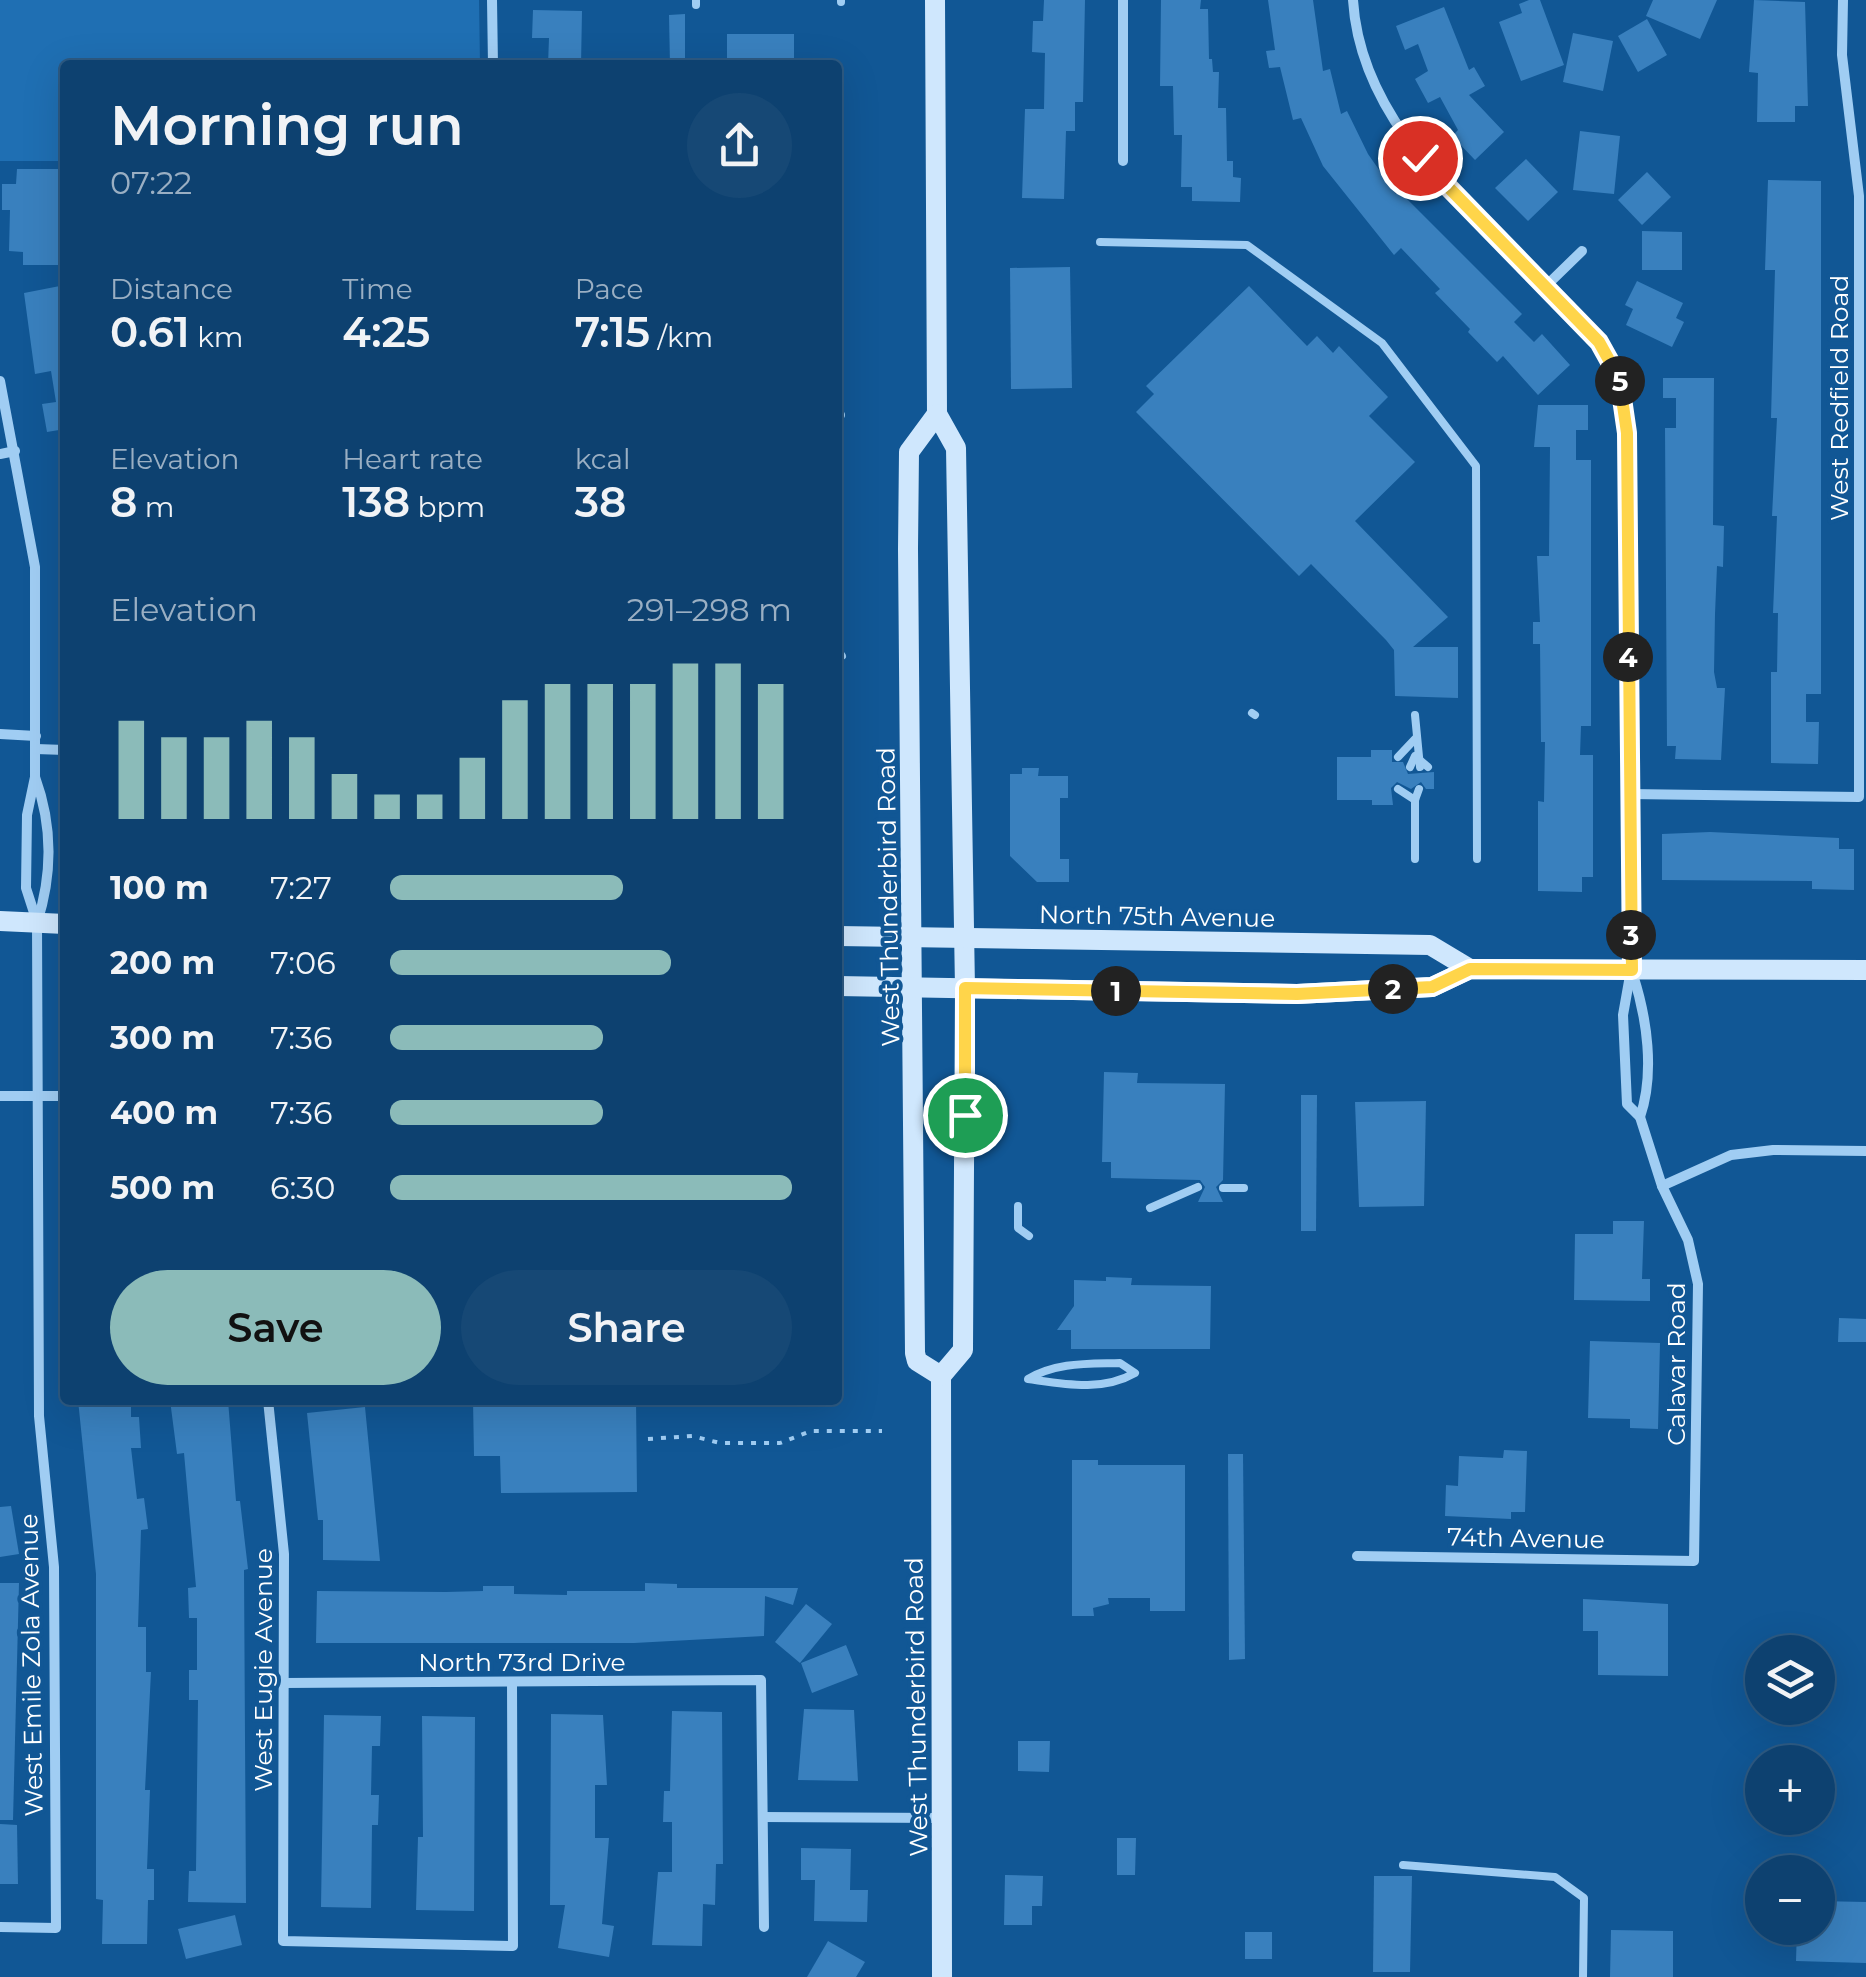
<!DOCTYPE html>
<html lang="en">
<head>
<meta charset="utf-8">
<style>
	body { margin:0; font-family:Montserrat,sans-serif; background:#164875; color:#f1f3f6; height:100vh; display:flex; flex-direction:column; font-size:38px; white-space:nowrap }
	* { box-sizing:border-box; margin:0 }
	p { font-size:32px; color:#9aafc3 }
	.icon { flex:none; width:55px; height:55px; fill:none; stroke:currentColor; stroke-width:2; stroke-linecap:round; stroke-linejoin:round }
	.map { position:relative; flex:1; overflow:hidden }
	.details { position:absolute; left:60px; top:60px; width:782px; height:1345px; display:flex; flex-direction:column; background:#0d4170; border-radius:10px; box-shadow:0 10px 40px #0002,0 0 0 2px #2d5a83 }
	.details>* { flex:none }
	.tools { position:absolute; left:1745px; top:1635px; display:grid; gap:20px }
	.tools a { display:grid; place-items:center; width:90px; height:90px; border-radius:50%; background:#0d4170; box-shadow:0 10px 40px #0002,0 0 0 2px #2d5a83; font-size:50px }
	.pin { position:absolute; display:grid; place-items:center; width:85px; height:85px; color:#fff; margin:-42px; border:5px solid #fff; border-radius:50%; box-shadow:0 2px 10px #0007 }
	.km { position:absolute; width:50px; height:50px; margin:-25px; border-radius:50%; background:#222; color:#fff; font-size:28px; line-height:50px; text-align:center }
	.round { display:grid; place-items:center; flex:none; width:105px; height:105px; border-radius:52px; background:#164875 }
	.overview { display:flex; align-items:center; justify-content:space-between; height:170px; padding:0 50px }
	h1 { font-size:55px; font-weight:600; line-height:75px }
	.figures { display:grid; grid-template-columns:repeat(3,1fr); gap:15px; height:170px; padding:10px 50px }
	.figures div { display:grid; align-content:center }
	.figures b { font-size:42px; font-weight:600 }
	.figures small { font-size:28px; font-weight:400 }
	.figures p { font-size:28px }
	.chart { height:280px; padding:20px 50px }
	.chart p { display:flex; justify-content:space-between }
	.chart svg { width:100%; height:180px; margin-top:10px; stroke:#8bbbb9; stroke-width:6 }
	.cta { display:flex; gap:20px; margin-top:auto; padding:20px 50px }
	.cta a { flex:1; height:115px; border-radius:60px; background:#8bbbb9; color:#111; font-size:40px; font-weight:600; line-height:115px; text-align:center }
	.cta a+a { background:#164875; color:#f1f3f6 }
	ul { padding:0 50px; list-style:none; font-size:32px }
	li { display:grid; grid-template-columns:160px 120px 1fr; align-items:center; height:75px }
	li i { height:25px; border-radius:12px; background:#8bbbb9 }
	.map>svg:first-child { display:block }
	.green { fill:#1f6fb3 }
	.building { fill:#3980be }
	.lines { fill:none; stroke-linecap:round; stroke-linejoin:round }
	.path { stroke:#a0cdf3; stroke-width:4; stroke-dasharray:5 8; stroke-linecap:butt }
	.service { stroke:#a0cdf3; stroke-width:8 }
	.minor { stroke:#a0cdf3; stroke-width:10 }
	.secondary { stroke:#cfe7fd; stroke-width:20 }
	.route-casing { stroke:#fff; stroke-width:20 }
	.route { stroke:#ffd54a; stroke-width:12 }
	.labels { text-anchor:middle; dominant-baseline:central; stroke-width:8; stroke-linejoin:round; paint-order:stroke }
	.street-label { font-size:25px; fill:#fff; stroke:#115795 }
</style>
</head>
<body>
<div class="map">
<svg width="1866" height="1977" viewBox="0 0 1866 1977">
	<rect width="100%" height="100%" fill="#115795"/>
	<polygon class="green" points="0,0 479,0 480,65 65,65 65,161 0,161"/>
	<g class="building">
		<polygon points="1044,0 1085,0 1083,102 1075,102 1075,131 1066,131 1064,199 1022,198 1025,109 1044,109 1045,53 1032,52 1033,21 1043,21"/>
		<polygon points="1161,0 1201,0 1200,9 1208,9 1209,59 1212,59 1213,72 1219,72 1218,108 1226,108 1227,161 1233,161 1233,177 1241,178 1240,202 1192,201 1192,187 1181,187 1182,135 1174,135 1173,86 1160,86"/>
		<polygon points="1268,0 1313,0 1323,71 1330,69 1341,114 1347,111 1368,154 1396,194 1399,191 1522,314 1514,322 1534,342 1542,334 1570,365 1538,395 1503,356 1497,362 1468,332 1470,329 1435,293 1440,289 1401,248 1394,255 1323,166 1301,118 1293,120 1280,67 1269,68 1266,51 1275,50"/>
		<polygon points="1529,0 1540,0 1564,65 1521,81 1499,22 1522,13 1519,4"/>
		<polygon points="1653,0 1717,0 1700,39 1646,16"/>
		<polygon points="1754,0 1805,2 1808,106 1795,106 1795,122 1757,122 1758,73 1749,72"/>
		<polygon points="1444,7 1469,70 1474,67 1485,86 1469,95 1504,132 1475,160 1452,136 1458,130 1440,97 1428,103 1415,79 1428,71 1418,44 1405,50 1396,26"/>
		<polygon points="533,10 582,11 581,65 548,65 549,38 532,38"/>
		<polygon points="685,14 685,65 670,65 669,15"/>
		<polygon points="1647,19 1667,55 1638,72 1618,36"/>
		<polygon points="1573,33 1613,41 1603,91 1563,82"/>
		<rect x="727" y="34" width="67" height="31"/>
		<polygon points="1580,131 1620,136 1614,194 1573,190"/>
		<polygon points="1526,159 1558,192 1528,221 1495,188"/>
		<polygon points="17,169 65,169 65,265 23,265 23,252 9,251 10,210 2,210 2,184 16,184"/>
		<polygon points="1647,172 1671,197 1642,225 1618,200"/>
		<polygon points="1768,180 1821,181 1821,694 1806,694 1806,722 1819,722 1818,764 1771,763 1771,672 1777,672 1778,613 1773,613 1777,516 1772,516 1777,418 1771,418 1775,270 1765,270"/>
		<polygon points="1642,231 1682,232 1682,270 1642,270"/>
		<polygon points="1070,267 1072,388 1011,389 1010,268"/>
		<polygon points="1637,281 1683,303 1676,318 1684,322 1672,347 1626,325 1633,309 1625,305"/>
		<polygon points="65,285 65,429 47,432 42,404 56,402 51,371 35,374 24,293"/>
		<polygon points="1249,286 1307,346 1317,336 1333,353 1339,346 1388,397 1369,416 1415,462 1355,521 1448,617 1413,647 1458,647 1458,698 1395,696 1394,650 1386,640 1311,564 1299,576 1136,412 1154,394 1146,386"/>
		<polygon points="1663,378 1714,378 1713,525 1724,526 1723,567 1717,566 1715,614 1714,672 1717,688 1725,688 1721,760 1675,759 1676,746 1667,746 1665,428 1676,428 1676,398 1663,398"/>
		<polygon points="1538,405 1588,405 1588,430 1576,430 1576,460 1591,460 1591,726 1581,726 1580,755 1593,755 1593,877 1582,877 1582,892 1538,891 1538,801 1544,802 1545,742 1541,742 1540,644 1533,644 1533,622 1540,622 1537,556 1549,556 1550,447 1534,447"/>
		<polygon points="1371,750 1392,750 1392,762 1403,762 1408,774 1434,772 1434,789 1426,789 1421,782 1411,789 1397,782 1391,788 1393,805 1372,805 1372,800 1337,800 1337,757 1371,757"/>
		<polygon points="1022,768 1039,768 1038,776 1068,776 1068,798 1060,798 1060,859 1069,859 1069,882 1037,882 1010,856 1010,774 1022,774"/>
		<polygon points="1710,832 1839,838 1839,849 1854,849 1854,890 1812,889 1812,881 1662,880 1662,834"/>
		<polygon points="1104,1072 1138,1073 1137,1083 1225,1084 1223,1180 1216,1187 1223,1202 1198,1202 1205,1187 1200,1180 1111,1178 1111,1162 1102,1162"/>
		<polygon points="1301,1095 1317,1095 1316,1231 1301,1231"/>
		<polygon points="1426,1101 1424,1206 1359,1207 1355,1102"/>
		<polygon points="1613,1221 1644,1221 1642,1279 1650,1279 1650,1301 1574,1300 1575,1234 1613,1234"/>
		<polygon points="1106,1277 1132,1278 1131,1285 1211,1286 1210,1349 1071,1349 1071,1330 1057,1330 1074,1306 1074,1280 1106,1281"/>
		<polygon points="1839,1318 1866,1319 1866,1342 1838,1342"/>
		<polygon points="1590,1341 1660,1343 1658,1429 1630,1428 1630,1419 1588,1418"/>
		<polygon points="78,1400 131,1400 131,1417 139,1417 141,1448 131,1448 137,1499 144,1498 148,1529 141,1530 138,1627 146,1627 146,1672 151,1672 145,1790 150,1790 147,1869 154,1869 154,1900 148,1900 147,1944 102,1944 103,1900 96,1899 96,1574"/>
		<polygon points="170,1400 228,1400 236,1501 240,1501 248,1569 244,1570 246,1903 188,1902 189,1871 196,1871 198,1700 189,1700 189,1670 197,1670 197,1618 189,1618 188,1588 196,1587 184,1453 177,1454"/>
		<polygon points="473,1400 636,1400 637,1492 501,1493 500,1456 474,1456"/>
		<polygon points="365,1407 380,1561 323,1560 323,1520 318,1520 307,1413"/>
		<polygon points="1504,1450 1527,1451 1525,1512 1511,1512 1511,1519 1445,1516 1446,1485 1458,1486 1459,1456 1503,1458"/>
		<polygon points="1228,1454 1243,1454 1245,1659 1229,1660"/>
		<polygon points="1072,1460 1098,1460 1098,1465 1185,1465 1185,1611 1150,1611 1150,1598 1108,1598 1109,1604 1093,1608 1094,1616 1072,1616"/>
		<polygon points="11,1506 19,1554 0,1557 0,1507"/>
		<polygon points="0,1583 19,1583 13,1820 0,1820"/>
		<polygon points="645,1583 677,1584 677,1588 798,1588 793,1605 765,1596 764,1636 634,1643 316,1643 317,1591 446,1592 483,1591 483,1586 514,1586 514,1594 567,1595 567,1591 645,1591"/>
		<polygon points="1583,1599 1668,1604 1668,1676 1598,1675 1598,1631 1583,1631"/>
		<polygon points="806,1604 832,1624 800,1663 775,1642"/>
		<polygon points="846,1645 858,1675 812,1693 801,1663"/>
		<polygon points="804,1709 854,1710 858,1781 798,1780"/>
		<polygon points="672,1711 722,1712 723,1864 716,1864 715,1905 703,1904 702,1946 652,1945 658,1872 672,1872 672,1822 663,1822 664,1791 670,1791"/>
		<polygon points="551,1714 603,1715 607,1785 595,1785 595,1838 609,1838 602,1924 614,1926 609,1957 558,1948 565,1905 550,1905"/>
		<polygon points="324,1715 381,1716 380,1746 372,1746 371,1795 379,1795 378,1825 372,1825 371,1908 321,1907"/>
		<polygon points="422,1716 475,1717 474,1911 416,1910 418,1837 423,1837"/>
		<polygon points="1018,1741 1050,1741 1049,1772 1018,1771"/>
		<polygon points="0,1824 17,1825 18,1884 0,1884"/>
		<polygon points="1117,1838 1136,1838 1135,1875 1117,1875"/>
		<polygon points="801,1848 851,1849 850,1890 868,1890 867,1922 814,1921 815,1880 801,1880"/>
		<polygon points="1005,1875 1043,1876 1042,1906 1032,1906 1032,1925 1004,1925"/>
		<polygon points="1374,1876 1412,1876 1410,1972 1373,1972"/>
		<polygon points="1818,1901 1866,1902 1866,1963 1796,1961 1797,1928 1818,1928"/>
		<polygon points="235,1915 242,1945 186,1959 178,1929"/>
		<polygon points="1611,1930 1673,1931 1673,1977 1610,1977"/>
		<rect x="1245" y="1932" width="27" height="27"/>
		<polygon points="828,1941 865,1962 856,1977 807,1977"/>
	</g>
	<g class="lines">
		<polyline class="path" points="648,1439 692,1436 720,1443 780,1443 811,1431 882,1431"/>
		<g class="service">
			<polyline points="696,0 696,5"/>
			<polyline points="841,0 841,2"/>
			<polyline points="1100,242 1247,245 1382,343 1476,466 1477,859"/>
			<polyline points="838,415 841,415"/>
			<polyline points="838,538 840,538"/>
			<polyline points="838,658 842,656"/>
			<polyline points="1252,713 1255,715"/>
			<polyline points="1415,715 1420,767"/>
			<polyline points="1398,757 1415,739"/>
			<polyline points="1410,767 1415,756 1428,767"/>
			<polyline points="1398,789 1415,800"/>
			<polyline points="1415,859 1415,800 1419,789"/>
			<polyline points="1223,1188 1244,1188"/>
			<polyline points="1018,1206 1018,1228 1029,1236"/>
			<polyline points="1150,1208 1198,1187"/>
			<path d="M 1120,1363 L 1135,1373 C 1102,1392 1064,1384 1028,1379 C 1057,1362 1088,1364 1120,1363 Z"/>
			<polyline points="1403,1865 1555,1877 1584,1898 1583,1977"/>
		</g>
		<g class="minor">
			<polyline points="492,0 493,65"/>
			<polyline points="1123,0 1123,161"/>
			<path d="M 1353,0 C 1361,128 1474,211 1555,296 C 1574,316 1598,335 1611,359 C 1623,382 1626,407 1627,433 L 1631,931 L 1631,970 L 1623,1015 L 1627,1104 L 1640,1117 L 1662,1186 L 1688,1240 L 1698,1284 L 1694,1561 L 1357,1556"/>
			<polyline points="1546,286 1582,251"/>
			<polyline points="0,381 35,567 35,777 27,815 26,888 37,922"/>
			<polyline points="0,454 15,451"/>
			<polyline points="0,734 36,736"/>
			<polyline points="36,749 65,750"/>
			<polyline points="1629,794 1859,797 1859,196 1842,55 1843,0"/>
			<path d="M 1633,975 C 1647,1018 1655,1073 1640,1117"/>
			<polyline points="0,1096 65,1096"/>
			<polyline points="1662,1186 1731,1155 1773,1150 1866,1151"/>
			<polyline points="268,1400 284,1554 283,1941 513,1946 512,1682"/>
			<polyline points="284,1683 761,1680 764,1927"/>
			<polyline points="763,1817 942,1818"/>
			<path d="M 0,1927 L 56,1928 L 54,1567 L 39,1416 L 37,923 C 53,873 53,826 35,777"/>
		</g>
		<g class="secondary">
			<polyline points="935,0 937,414 956,448 965,988 963,1350 941,1376 942,1977"/>
			<polyline points="937,414 909,452 908,549 915,1353 917,1361 941,1376"/>
			<polyline points="0,921 65,924"/>
			<polyline points="838,936 1430,945 1470,969"/>
			<polyline points="838,986 1297,994 1432,987 1470,969 1866,970"/>
		</g>
	</g>
	<g class="lines">
		<g class="route-casing">
			<polyline id="route" points="965,1115 965,988 1297,994 1432,987 1470,969 1632,970 1627,433 1619,378 1599,342 1420,158"/>
		</g>
		<use href="#route" class="route"/>
	</g>
	<g class="labels">
		<g class="street-label">
			<text transform="translate(1839 398) rotate(-90)">West Redfield Road</text>
			<text transform="translate(888 897) rotate(-91)">West Thunderbird Road</text>
			<text transform="translate(1157 916) rotate(1)">North 75th Avenue</text>
			<text transform="translate(1676 1364) rotate(-90)">Calavar Road</text>
			<text transform="translate(1526 1538) rotate(1)">74th Avenue</text>
			<text x="522" y="1662">North 73rd Drive</text>
			<text transform="translate(31 1665) rotate(-91)">West Emile Zola Avenue</text>
			<text transform="translate(263 1670) rotate(-90)">West Eugie Avenue</text>
			<text transform="translate(916 1707) rotate(-91)">West Thunderbird Road</text>
		</g>
	</g>
</svg>
<div class="tools">
<a><svg class="icon" aria-label="layers" viewBox="0 0 24 24"><path d="M12 4l9 5-9 5-9-5zM3 14l9 5 9-5"/></svg></a>
<a>+</a>
<a>−</a>
</div>
<div class="pin" style="left:965px;top:1115px;background:#1e9e55"><svg class="icon" aria-label="arrive" viewBox="0 0 24 24"><path d="M6 21V4h12l-3 4 3 4H6"/></svg></div>
<div class="pin" style="left:1420px;top:158px;background:#d93025"><svg class="icon" aria-label="check" viewBox="0 0 24 24"><path d="M5 12l5 5 9-10"/></svg></div>
<b class="km" style="left:1116px;top:991px">1</b>
<b class="km" style="left:1393px;top:989px">2</b>
<b class="km" style="left:1631px;top:935px">3</b>
<b class="km" style="left:1628px;top:657px">4</b>
<b class="km" style="left:1620px;top:381px">5</b>
<section class="details">
<div class="overview"><div><h1>Morning run</h1><p>07:22</p></div><a class="round"><svg class="icon" aria-label="share" viewBox="0 0 24 24"><path d="M12 15V3M7 8l5-5 5 5M5 13v7h14v-7"/></svg></a></div>
<div class="figures">
<div><p>Distance</p><b>0.61<small> km</small></b></div>
<div><p>Time</p><b>4:25</b></div>
<div><p>Pace</p><b>7:15<small> /km</small></b></div>
</div>
<div class="figures">
<div><p>Elevation</p><b>8<small> m</small></b></div>
<div><p>Heart rate</p><b>138<small> bpm</small></b></div>
<div><p>kcal</p><b>38</b></div>
</div>
<div class="chart"><p><span>Elevation</span>291–298 m</p>
<svg viewBox="0 0 160 44" preserveAspectRatio="none"><path d="M5 44V20M15 44V24M25 44V24M35 44V20M45 44V24M55 44V33M65 44V38M75 44V38M85 44V29M95 44V15M105 44V11M115 44V11M125 44V11M135 44V6M145 44V6M155 44V11"/></svg>
</div>
<ul>
<li><b>100 m</b>7:27<i style="width:58%"></i></li>
<li><b>200 m</b>7:06<i style="width:70%"></i></li>
<li><b>300 m</b>7:36<i style="width:53%"></i></li>
<li><b>400 m</b>7:36<i style="width:53%"></i></li>
<li><b>500 m</b>6:30<i style="width:100%"></i></li>
</ul>
<div class="cta"><a>Save</a><a>Share</a></div>
</section>
</div>
</body>
</html>
